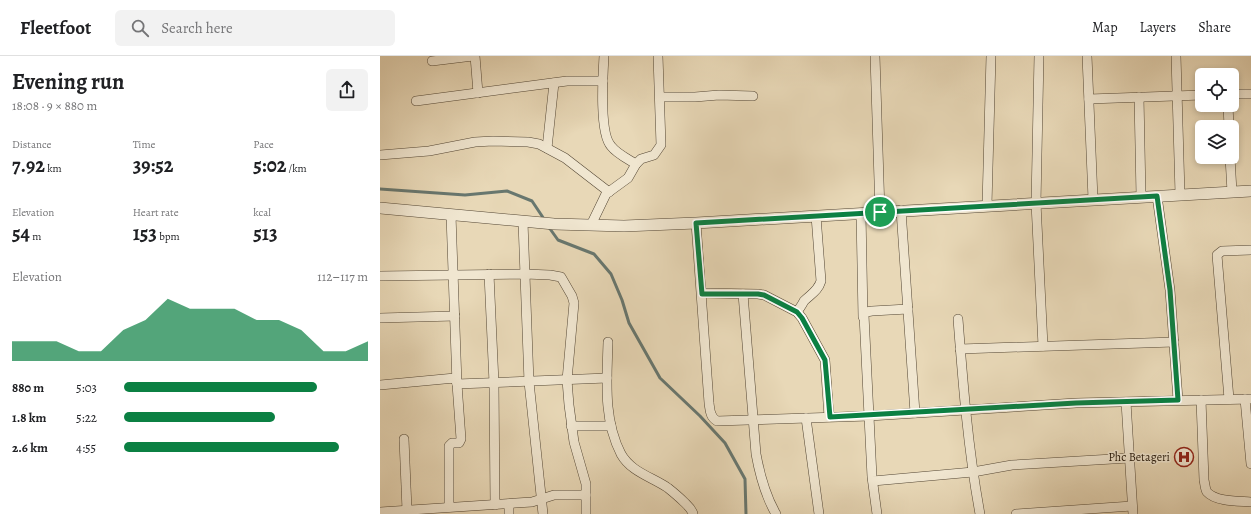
<!DOCTYPE html>
<html lang="en">
<head>
<meta charset="utf-8">
<style>
	body { margin:0; font-family:Alegreya,serif; background:#f2f2f2; color:#202124; height:100vh; display:flex; flex-direction:column; font-size:15px; white-space:nowrap }
	* { box-sizing:border-box; margin:0 }
	p { font-size:13px; color:#757577 }
	.icon { flex:none; width:22px; height:22px; fill:none; stroke:currentColor; stroke-width:2; stroke-linecap:round; stroke-linejoin:round }
	.map { position:relative; flex:1; overflow:hidden }
	.panel { display:flex; flex-direction:column; background:#fff; width:380px }
	.panel>* { flex:none }
	.fabs { position:absolute; left:815px; top:12px; display:grid; gap:8px }
	.fabs a { display:grid; place-items:center; width:44px; height:44px; border-radius:6px; background:#fff; box-shadow:0 2px 6px #0003; font-size:20px }
	.pin { position:absolute; display:grid; place-items:center; width:34px; height:34px; color:#fff; margin:-17px; border:2px solid #fff; border-radius:50%; box-shadow:0 1px 4px #0007 }
	.round { display:grid; place-items:center; flex:none; width:42px; height:42px; border-radius:6px; background:#f2f2f2 }
	.headline { display:flex; align-items:center; justify-content:space-between; height:68px; padding:0 12px }
	h1 { font-size:22px; font-weight:700; line-height:30px }
	.metrics { display:grid; grid-template-columns:repeat(3,1fr); gap:6px; height:68px; padding:4px 12px }
	.metrics div { display:grid; align-content:center }
	.metrics b { font-size:20px; font-weight:700 }
	.metrics small { font-size:11px; font-weight:400 }
	.metrics p { font-size:11px }
	.chart { height:112px; padding:8px 12px }
	.chart p { display:flex; justify-content:space-between }
	.chart svg { width:100%; height:72px; margin-top:4px; fill:#0b8043; opacity:.7 }
	ul { padding:0 12px; list-style:none; font-size:13px }
	li { display:grid; grid-template-columns:64px 48px 1fr; align-items:center; height:30px }
	li i { height:10px; border-radius:5px; background:#0b8043 }
	header { display:flex; align-items:center; gap:24px; box-sizing:border-box; height:56px; padding:0 20px; background:#fff; border-bottom:1px solid #e0e0e0 }
	header strong { font-size:19px }
	nav { display:flex; gap:22px; margin-inline-start:auto; font-size:14px }
	.search { width:280px; height:36px; background:#f2f2f2; display:flex; align-items:center; gap:10px; box-sizing:border-box; padding:0 14px; border-radius:6px; color:#757577; font-size:15px }
	main { display:flex; flex:1; min-height:0 }
	.map>svg:first-child { display:block }
	.lines { fill:none; stroke-linecap:round; stroke-linejoin:round }
	.stream { stroke:#68776f; stroke-width:3 }
	.minor-casing { stroke:#534634; stroke-width:10 }
	.tertiary-casing { stroke:#534634; stroke-width:12 }
	.minor { stroke:#f0e6d0; stroke-width:9 }
	.tertiary { stroke:#f0e6d0; stroke-width:11 }
	.route-casing { stroke:#fff; stroke-width:8 }
	.route { stroke:#0b8043; stroke-width:5 }
	.labels { text-anchor:middle; dominant-baseline:central; stroke-width:3; stroke-linejoin:round; paint-order:stroke }
	.poi-label { font-size:12px; fill:#211508; stroke:#f0e6d0; text-anchor:end }
</style>
</head>
<body>
<header>
<strong>Fleetfoot</strong>
<div class="search"><svg class="icon" aria-label="search" viewBox="0 0 24 24"><circle cx="10" cy="10" r="6"/><path d="M15 15l6 6"/></svg>Search here</div>
<nav><a>Map</a><a>Layers</a><a>Share</a></nav>
</header>
<main>
<section class="panel">
<div class="headline"><div><h1>Evening run</h1><p>18:08 · 9 × 880 m</p></div><a class="round"><svg class="icon" aria-label="share" viewBox="0 0 24 24"><path d="M12 15V3M7 8l5-5 5 5M5 13v7h14v-7"/></svg></a></div>
<div class="metrics">
<div><p>Distance</p><b>7.92<small> km</small></b></div>
<div><p>Time</p><b>39:52</b></div>
<div><p>Pace</p><b>5:02<small> /km</small></b></div>
</div>
<div class="metrics">
<div><p>Elevation</p><b>54<small> m</small></b></div>
<div><p>Heart rate</p><b>153<small> bpm</small></b></div>
<div><p>kcal</p><b>513</b></div>
</div>
<div class="chart"><p><span>Elevation</span>112–117 m</p>
<svg viewBox="0 0 160 44" preserveAspectRatio="none"><path d="M0 44V32L10 32L20 32L30 38L40 38L50 25L60 19L70 6L80 12L90 12L100 12L110 19L120 19L130 25L140 38L150 38L160 32V44z"/></svg>
</div>
<ul>
<li><b>880 m</b>5:03<i style="width:79%"></i></li>
<li><b>1.8 km</b>5:22<i style="width:62%"></i></li>
<li><b>2.6 km</b>4:55<i style="width:88%"></i></li>
</ul>
</section>
<div class="map">
<svg width="871" height="458" viewBox="0 0 871 458">
	<rect width="100%" height="100%" fill="#e8d8b7"/>
	<filter id="stains"><feTurbulence type="fractalNoise" baseFrequency=".005" numOctaves="4"/><feColorMatrix values="0 0 0 0 .2 0 0 0 0 .09 0 0 0 0 .02 0 0 0 .5 -.17"/></filter>
	<radialGradient id="worn" r=".72"><stop offset=".6" stop-color="#630" stop-opacity="0"/><stop offset="1" stop-color="#630" stop-opacity=".3"/></radialGradient>
	<g class="lines">
		<g class="stream">
			<polyline points="0,133 85,139 127,135 152,145 164,163"/>
			<polyline points="168,170 178,184 214,198 231,218 242,244 249,267 280,322 320,360 345,387 365,423 366,458"/>
		</g>
		<g class="minor-casing">
			<g id="minor">
				<polyline points="95,0 98,37"/>
				<path d="M 224,0 C 223,18 219,77 231,90 C 237,98 248,103 256,108"/>
				<polyline points="495,0 500,156"/>
				<polyline points="659,0 656,147 663,290"/>
				<polyline points="707,0 713,143"/>
				<polyline points="796,0 800,138"/>
				<polyline points="52,5 93,0"/>
				<polyline points="852,38 871,38"/>
				<polyline points="280,41 315,41 339,39 373,40"/>
				<polyline points="759,41 761,140"/>
				<polyline points="709,43 822,39"/>
				<polyline points="36,45 187,25 223,25"/>
				<polyline points="848,49 849,71"/>
				<polyline points="167,92 174,27"/>
				<polyline points="0,99 49,95 95,86 113,85 148,86 159,88 185,102 229,136"/>
				<polyline points="850,101 852,136"/>
				<polyline points="777,140 790,234 798,344"/>
				<polyline points="607,149 611,0"/>
				<polyline points="521,154 535,357"/>
				<polyline points="481,157 483,261"/>
				<polyline points="143,166 149,326 163,458"/>
				<path d="M 316,167 L 329,347 C 330,354 330,361 337,365 L 489,360 L 696,347 L 871,343"/>
				<polyline points="211,169 226,138 248,122 256,108 261,103 274,99 281,89 278,0"/>
				<polyline points="109,218 114,327 115,449"/>
				<polyline points="0,220 145,218 170,219 181,221 192,240 194,247 187,324 189,349 194,386 206,428 206,439"/>
				<polyline points="322,237 378,238 384,239 417,256 422,262 445,304 449,361"/>
				<path d="M 363,238 L 376,398 C 380,420 385,439 396,458"/>
				<path d="M 417,256 C 419,253 422,249 424,245 C 431,238 438,235 441,225 L 436,160"/>
				<polyline points="0,262 75,260"/>
				<path d="M 578,263 C 583,328 588,393 600,458"/>
				<path d="M 228,286 C 227,324 223,363 241,398 C 251,416 272,421 288,432 C 293,436 299,441 304,446 C 308,450 312,453 313,458"/>
				<polyline points="580,293 794,286"/>
				<polyline points="0,329 75,322 77,328 227,322"/>
				<polyline points="849,343 837,199 842,195 871,194"/>
				<polyline points="865,343 871,408"/>
				<path d="M 821,344 L 824,424 C 825,428 825,433 827,436 C 836,446 859,445 871,446"/>
				<polyline points="746,346 753,458"/>
				<polyline points="426,362 439,458"/>
				<polyline points="191,370 231,370"/>
				<polyline points="24,383 27,454"/>
				<polyline points="493,425 593,416 632,409 749,402"/>
				<polyline points="129,448 129,458"/>
				<polyline points="69,451 69,390 72,387 79,387 81,383 77,328 71,159"/>
				<polyline points="0,456 152,446 174,439 206,439 206,458"/>
				<polyline points="497,458 492,421 484,259 486,256 492,255 528,253"/>
				<polyline points="636,458 752,450"/>
			</g>
		</g>
		<g class="tertiary-casing">
			<polyline id="tertiary" points="0,152 174,168 244,170 316,167 871,135"/>
		</g>
		<use href="#minor" class="minor"/>
		<use href="#tertiary" class="tertiary"/>
	</g>
	<g class="lines">
		<g class="route-casing">
			<polygon id="route" points="777,140 790,234 798,344 696,347 450,361 445,304 422,262 417,256 384,239 378,238 322,238 316,167"/>
		</g>
		<use href="#route" class="route"/>
	</g>
	<defs>
		<g id="hospital-ring" transform="scale(1)"><circle r="9.5" fill="#f0e6d0" stroke="#8f2418" stroke-width="1.5"/><path d="M-5-5h3v3.5h4V-5h3V5h-3V1.5h-4V5h-3Z" fill="#8f2418"/></g>
	</defs>
	<g fill-rule="evenodd">
		<use href="#hospital-ring" x="804" y="401"/>
	</g>
	<g class="labels">
		<g class="poi-label">
			<text x="790" y="401">Phc Betageri</text>
		</g>
	</g>
	<rect width="100%" height="100%" filter="url(#stains)"/>
	<rect width="100%" height="100%" fill="url(#worn)"/>
</svg>
<div class="fabs">
<a><svg class="icon" aria-label="locate" viewBox="0 0 24 24"><circle cx="12" cy="12" r="6"/><path d="M12 2v4M12 18v4M2 12h4M18 12h4"/></svg></a>
<a><svg class="icon" aria-label="layers" viewBox="0 0 24 24"><path d="M12 4l9 5-9 5-9-5zM3 14l9 5 9-5"/></svg></a>
</div>
<div class="pin" style="left:500px;top:156px;background:#1e9e55"><svg class="icon" aria-label="arrive" viewBox="0 0 24 24"><path d="M6 21V4h12l-3 4 3 4H6"/></svg></div>
</div>
</main>
</body>
</html>
